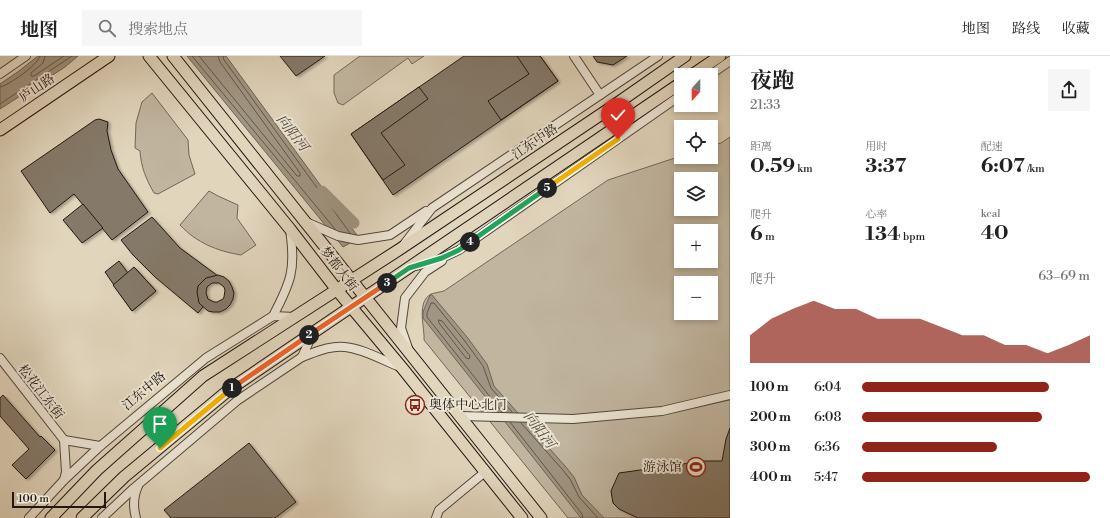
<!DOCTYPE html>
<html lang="zh">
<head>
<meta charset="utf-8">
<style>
	body { margin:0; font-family:"Libre Bodoni","Noto Serif SC",serif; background:#f6f6f6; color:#222; height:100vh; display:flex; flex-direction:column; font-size:15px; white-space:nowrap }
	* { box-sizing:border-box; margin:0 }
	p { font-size:13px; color:#767676 }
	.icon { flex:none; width:22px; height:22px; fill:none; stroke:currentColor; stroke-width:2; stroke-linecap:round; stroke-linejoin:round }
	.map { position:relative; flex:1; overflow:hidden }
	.details { display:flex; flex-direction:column; background:#fff; width:380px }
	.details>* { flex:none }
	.needle { width:26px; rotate:201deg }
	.controls { position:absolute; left:674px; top:12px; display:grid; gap:8px }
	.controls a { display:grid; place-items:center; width:44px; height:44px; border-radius:0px; background:#fff; box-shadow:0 2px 6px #0003; font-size:20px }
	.scale { position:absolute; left:12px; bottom:10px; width:94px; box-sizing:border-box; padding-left:4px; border:2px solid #221811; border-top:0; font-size:11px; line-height:14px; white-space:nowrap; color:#221811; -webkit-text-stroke:3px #ece4d3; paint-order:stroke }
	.pin { position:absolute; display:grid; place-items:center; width:34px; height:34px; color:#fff; margin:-41px -17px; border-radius:50% 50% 50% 0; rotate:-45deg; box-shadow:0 0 4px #0007 }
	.pin .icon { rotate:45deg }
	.km { position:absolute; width:20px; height:20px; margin:-10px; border-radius:50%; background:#222; color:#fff; font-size:11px; line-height:20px; text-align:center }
	.round { display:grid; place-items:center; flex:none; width:42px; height:42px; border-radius:0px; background:#f6f6f6 }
	.headline { display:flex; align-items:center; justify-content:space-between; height:68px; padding:0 20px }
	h1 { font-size:22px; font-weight:700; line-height:30px }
	.metrics { display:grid; grid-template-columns:repeat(3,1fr); gap:6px; height:68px; padding:4px 20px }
	.metrics div { display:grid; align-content:center }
	.metrics b { font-size:20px; font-weight:700 }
	.metrics small { font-size:11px; font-weight:400 }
	.metrics p { font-size:11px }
	.chart { height:112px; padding:8px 20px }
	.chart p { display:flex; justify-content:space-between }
	.chart svg { width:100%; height:72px; margin-top:4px; fill:#8f2418; opacity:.7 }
	ul { padding:0 20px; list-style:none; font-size:13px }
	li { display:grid; grid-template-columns:64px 48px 1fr; align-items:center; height:30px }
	li i { height:10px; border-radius:5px; background:#8f2418 }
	header { display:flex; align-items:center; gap:24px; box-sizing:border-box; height:56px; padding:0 20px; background:#fff; border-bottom:1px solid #e0e0e0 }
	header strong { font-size:19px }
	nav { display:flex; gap:22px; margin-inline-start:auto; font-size:14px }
	.search { width:280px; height:36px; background:#f6f6f6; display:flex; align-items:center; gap:10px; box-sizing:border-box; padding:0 14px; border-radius:0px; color:#767676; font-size:15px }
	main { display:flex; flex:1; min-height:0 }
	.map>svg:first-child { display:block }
	.green { fill:#c1b59f; stroke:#726658; fill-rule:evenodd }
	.water { fill:#a09582; stroke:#6e6355 }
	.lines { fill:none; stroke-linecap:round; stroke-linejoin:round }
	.shore { stroke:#61564a; stroke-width:1 }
	.river { stroke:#a09582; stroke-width:11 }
	.building { fill:#857a6a; stroke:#221811; fill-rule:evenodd; filter:url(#shadow) }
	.minor-casing { stroke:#52473c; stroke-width:10 }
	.major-casing { stroke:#221811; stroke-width:13 }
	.minor { stroke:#ece4d3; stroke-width:8 }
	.major { stroke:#e1d5bc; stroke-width:11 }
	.split-1-casing { stroke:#fff; stroke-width:8 }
	.split-2-casing { stroke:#fff; stroke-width:8 }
	.split-3-casing { stroke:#fff; stroke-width:8 }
	.split-4-casing { stroke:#fff; stroke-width:8 }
	.split-5-casing { stroke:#fff; stroke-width:8 }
	.split-6-casing { stroke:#fff; stroke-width:8 }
	.split-1 { stroke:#f5b400; stroke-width:5 }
	.split-2 { stroke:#f0652b; stroke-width:5 }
	.split-3 { stroke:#f0652b; stroke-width:5 }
	.split-4 { stroke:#22a559; stroke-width:5 }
	.split-5 { stroke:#22a559; stroke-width:5 }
	.split-6 { stroke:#f5b400; stroke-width:5 }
	.labels { text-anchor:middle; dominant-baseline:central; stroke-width:4; stroke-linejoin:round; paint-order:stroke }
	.street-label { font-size:13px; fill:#221811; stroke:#ece4d3 }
	.poi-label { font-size:13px; fill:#221811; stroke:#ece4d3; text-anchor:start }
	.water-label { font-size:14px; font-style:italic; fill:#544a3e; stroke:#ece4d3 }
</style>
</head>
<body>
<header>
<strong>地图</strong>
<div class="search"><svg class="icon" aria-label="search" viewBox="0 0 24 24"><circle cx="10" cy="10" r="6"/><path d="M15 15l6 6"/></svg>搜索地点</div>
<nav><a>地图</a><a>路线</a><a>收藏</a></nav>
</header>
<main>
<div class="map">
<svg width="730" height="462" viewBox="0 0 730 462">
	<defs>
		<filter id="shadow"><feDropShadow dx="2.5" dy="1.5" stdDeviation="1" flood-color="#0004"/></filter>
	</defs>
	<rect width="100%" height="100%" fill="#e1d5bc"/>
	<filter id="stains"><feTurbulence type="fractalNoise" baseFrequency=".005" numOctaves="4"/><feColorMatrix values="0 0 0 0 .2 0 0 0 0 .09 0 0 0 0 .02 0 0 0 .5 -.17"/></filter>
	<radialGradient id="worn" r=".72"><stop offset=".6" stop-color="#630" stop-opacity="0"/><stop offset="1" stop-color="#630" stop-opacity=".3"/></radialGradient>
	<g class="green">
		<polygon points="360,0 424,0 412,8 408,2 343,49 338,47 334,37 334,19"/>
		<path d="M 152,37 L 188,84 L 189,99 L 195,118 L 158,138 L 154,137 C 146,123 141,111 140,95 L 135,92 L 136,67 L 142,46 Z"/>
		<path d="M 730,81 L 730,462 L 568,462 L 424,284 C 425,272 416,246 431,238 C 434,237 440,236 444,235 L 608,124 L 681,100 L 681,101 L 711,101 L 711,90 L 721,87 ZM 681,123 L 711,123 L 711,153 L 681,153 ZM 681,175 L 711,175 L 711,205 L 681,205 ZM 681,227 L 711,227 L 711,257 L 681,257 Z"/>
		<path d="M 209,135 L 218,140 L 238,149 L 237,162 L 256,189 L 241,199 C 217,195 197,187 180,169 Z"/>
	</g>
	<g class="water">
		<polygon points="38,0 78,0 65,11 0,53 0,28 19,15"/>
		<polygon points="187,0 226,0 359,182 343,191"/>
		<polygon points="430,239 432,239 467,281 487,308 494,330 565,410 574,421 582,439 604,462 581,462 423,262 423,256"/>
	</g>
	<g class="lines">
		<g class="shore">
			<polyline points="45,0 43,7 31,17 31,20 34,20 64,0"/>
			<polyline points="192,0 335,173"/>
			<polyline points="199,0 297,120 300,120 300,117 220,6 218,0"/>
			<polyline points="223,0 224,4 350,177"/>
			<path d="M 0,31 C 8,30 39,8 40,0"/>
			<polyline points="0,48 72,0"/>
			<polygon points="439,264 442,265 470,300 469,303 466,302 439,267"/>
			<polyline points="502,356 427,261 427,257 431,247 434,247 464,284 483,310 491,332 512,356"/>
			<polyline points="510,366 582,458 583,462"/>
			<polyline points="521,367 562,413 570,423 579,441 598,462"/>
		</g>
		<polyline class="river" points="322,135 354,167"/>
	</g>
	<g class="building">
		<polygon points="280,0 325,0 296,20"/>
		<polygon points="464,0 540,0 558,25 393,139 351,78"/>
		<polygon points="517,0 540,0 558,25 501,64 488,45 529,18"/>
		<polygon points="593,0 627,0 613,9 597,6"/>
		<polygon points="419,31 428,43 381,77 405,109 383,124 351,78"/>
		<polygon points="99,63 108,66 107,75 111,94 118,113 148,156 112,184 74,138 50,157 21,115 95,64"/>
		<polygon points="83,148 103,172 82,187 63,164"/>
		<polygon points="152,161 180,192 218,220 202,231 203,251 198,257 155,221 133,199 121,184"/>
		<polygon points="119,205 128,217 134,211 156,235 132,255 105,216"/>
		<polygon points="134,211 156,235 132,255 113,229"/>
		<path d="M 218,219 L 224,221 L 229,225 L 232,231 L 234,237 L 233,243 L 230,249 L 226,253 L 220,256 L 213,256 L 208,255 L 199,247 L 197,236 L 198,230 L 206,222 ZM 212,227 L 219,227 L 224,231 L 225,234 L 224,241 L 223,243 L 217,246 L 214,246 L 208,243 L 206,237 L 207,231 Z"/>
		<polygon points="3,339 40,381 41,380 55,394 26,423 12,409 29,393 0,360 0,342"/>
		<polygon points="730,372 730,462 638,462 619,453 613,447 611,435 619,417 704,405 722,405 726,383"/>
		<polygon points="249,387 296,446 275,462 171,462 164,454"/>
	</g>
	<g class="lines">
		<g class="minor-casing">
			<g id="minor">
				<polyline points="574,0 600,39"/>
				<polyline points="0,18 26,0"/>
				<polyline points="710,19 730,5"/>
				<polyline points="306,166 338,180 358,184 390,179 426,155"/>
				<polyline points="405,187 432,152 658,0"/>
				<polyline points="416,210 442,202 459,194 681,39"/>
				<path d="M 273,260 C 291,226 296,213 290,174"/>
				<polyline points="408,292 401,272 405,242 425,216 442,205"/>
				<path d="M 302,301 C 316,296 331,289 345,291 C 364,293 382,304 400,311"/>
				<polyline points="0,302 64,384"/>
				<polyline points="460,360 573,363 662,355 730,339"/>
				<polyline points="64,384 66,416 64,424"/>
				<polyline points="64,384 100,390"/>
				<polyline points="29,462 64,424 98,392 206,302 273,260 295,261"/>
				<polyline points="102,462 134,432 238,344 302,301 313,277"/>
				<path d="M 136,462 C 133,451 133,441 138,430"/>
				<polyline points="436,462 439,454 485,416"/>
			</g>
		</g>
		<g class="major-casing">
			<g id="major">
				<polyline points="149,0 290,173 337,234 403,313 522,462"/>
				<polyline points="173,0 541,462"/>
				<polyline points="692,19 720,0"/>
				<polyline points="0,74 109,0"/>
				<polyline points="51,462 97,414 203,320 400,193 609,53 685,0"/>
				<polyline points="82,462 124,421 230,333 681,27"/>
			</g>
		</g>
		<use href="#minor" class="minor"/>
		<use href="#major" class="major"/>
	</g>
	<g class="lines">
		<g class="split-1-casing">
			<polyline id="split-1" points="160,392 232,332"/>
		</g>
		<g class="split-2-casing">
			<polyline id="split-2" points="232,332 309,279"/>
		</g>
		<g class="split-3-casing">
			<polyline id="split-3" points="309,279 387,227"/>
		</g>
		<g class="split-4-casing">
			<polyline id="split-4" points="387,227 409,212 442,202 459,194 470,186"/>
		</g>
		<g class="split-5-casing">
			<polyline id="split-5" points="470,186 547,132"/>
		</g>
		<g class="split-6-casing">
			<polyline id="split-6" points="547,132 618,83"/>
		</g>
		<use href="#split-1" class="split-1"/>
		<use href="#split-2" class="split-2"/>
		<use href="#split-3" class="split-3"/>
		<use href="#split-4" class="split-4"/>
		<use href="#split-5" class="split-5"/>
		<use href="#split-6" class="split-6"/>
	</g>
	<defs>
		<g id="bus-ring" transform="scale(1)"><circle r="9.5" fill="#ece4d3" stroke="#8f2418" stroke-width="1.5"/><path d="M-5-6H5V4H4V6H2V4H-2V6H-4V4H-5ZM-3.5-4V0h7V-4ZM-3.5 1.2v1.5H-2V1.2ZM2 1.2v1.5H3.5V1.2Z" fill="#8f2418"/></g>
		<g id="stadium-ring" transform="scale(1)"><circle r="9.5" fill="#ece4d3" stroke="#8f2418" stroke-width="1.5"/><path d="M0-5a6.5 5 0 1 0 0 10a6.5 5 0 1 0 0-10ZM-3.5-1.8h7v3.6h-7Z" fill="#8f2418"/></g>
	</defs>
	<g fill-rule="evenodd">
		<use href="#bus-ring" x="415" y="349"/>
		<use href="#stadium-ring" x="696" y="411"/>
	</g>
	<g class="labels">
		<g class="street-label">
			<text transform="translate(37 32) rotate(-34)">庐山路</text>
			<text transform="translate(535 86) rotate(-34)">江东中路</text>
			<text transform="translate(339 213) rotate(52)">梦都大街</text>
			<text transform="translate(144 335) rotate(-40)">江东中路</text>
			<text transform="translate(41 336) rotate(52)">松花江东街</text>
		</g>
		<g class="poi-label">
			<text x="429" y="349">奥体中心北门</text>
			<text x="682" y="411" text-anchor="end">游泳馆</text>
		</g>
		<g class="water-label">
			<text transform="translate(292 77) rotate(52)">向阳河</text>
			<text transform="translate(539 374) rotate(53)">向阳河</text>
		</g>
	</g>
	<rect width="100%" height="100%" filter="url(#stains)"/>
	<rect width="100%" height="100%" fill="url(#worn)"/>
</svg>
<div class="controls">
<a><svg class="needle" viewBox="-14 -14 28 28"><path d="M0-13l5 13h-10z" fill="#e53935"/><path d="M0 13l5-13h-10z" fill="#767676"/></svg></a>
<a><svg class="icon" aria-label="locate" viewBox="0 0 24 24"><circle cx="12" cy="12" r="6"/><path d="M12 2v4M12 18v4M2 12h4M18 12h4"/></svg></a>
<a><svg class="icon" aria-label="layers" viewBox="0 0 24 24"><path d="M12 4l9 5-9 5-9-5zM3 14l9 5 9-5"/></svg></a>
<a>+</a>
<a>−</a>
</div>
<div class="scale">100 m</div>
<div class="pin" style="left:160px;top:392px;background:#1e9e55"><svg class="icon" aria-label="arrive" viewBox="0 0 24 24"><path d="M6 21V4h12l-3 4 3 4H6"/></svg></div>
<div class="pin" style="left:618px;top:83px;background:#d93025"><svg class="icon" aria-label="check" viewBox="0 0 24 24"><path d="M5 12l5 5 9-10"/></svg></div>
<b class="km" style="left:232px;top:332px">1</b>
<b class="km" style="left:309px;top:279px">2</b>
<b class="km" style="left:387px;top:227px">3</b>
<b class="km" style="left:470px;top:186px">4</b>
<b class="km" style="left:547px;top:132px">5</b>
</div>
<section class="details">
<div class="headline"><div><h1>夜跑</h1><p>21:33</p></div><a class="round"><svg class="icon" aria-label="share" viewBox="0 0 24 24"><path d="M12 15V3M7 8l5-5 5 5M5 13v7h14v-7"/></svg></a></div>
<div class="metrics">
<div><p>距离</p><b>0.59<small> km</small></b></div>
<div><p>用时</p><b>3:37</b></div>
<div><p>配速</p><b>6:07<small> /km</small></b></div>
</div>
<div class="metrics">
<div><p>爬升</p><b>6<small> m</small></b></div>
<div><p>心率</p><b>134<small> bpm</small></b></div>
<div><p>kcal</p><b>40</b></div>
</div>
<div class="chart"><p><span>爬升</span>63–69 m</p>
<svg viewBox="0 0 160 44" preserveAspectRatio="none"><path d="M0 44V27L10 17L20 11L30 6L40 11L50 11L60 17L70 17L80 17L90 22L100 27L110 27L120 33L130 33L140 38L150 33L160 27V44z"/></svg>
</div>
<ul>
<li><b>100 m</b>6:04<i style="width:82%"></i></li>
<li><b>200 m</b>6:08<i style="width:79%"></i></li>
<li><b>300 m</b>6:36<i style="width:59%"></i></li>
<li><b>400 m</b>5:47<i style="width:100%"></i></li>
</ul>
</section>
</main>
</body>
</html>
